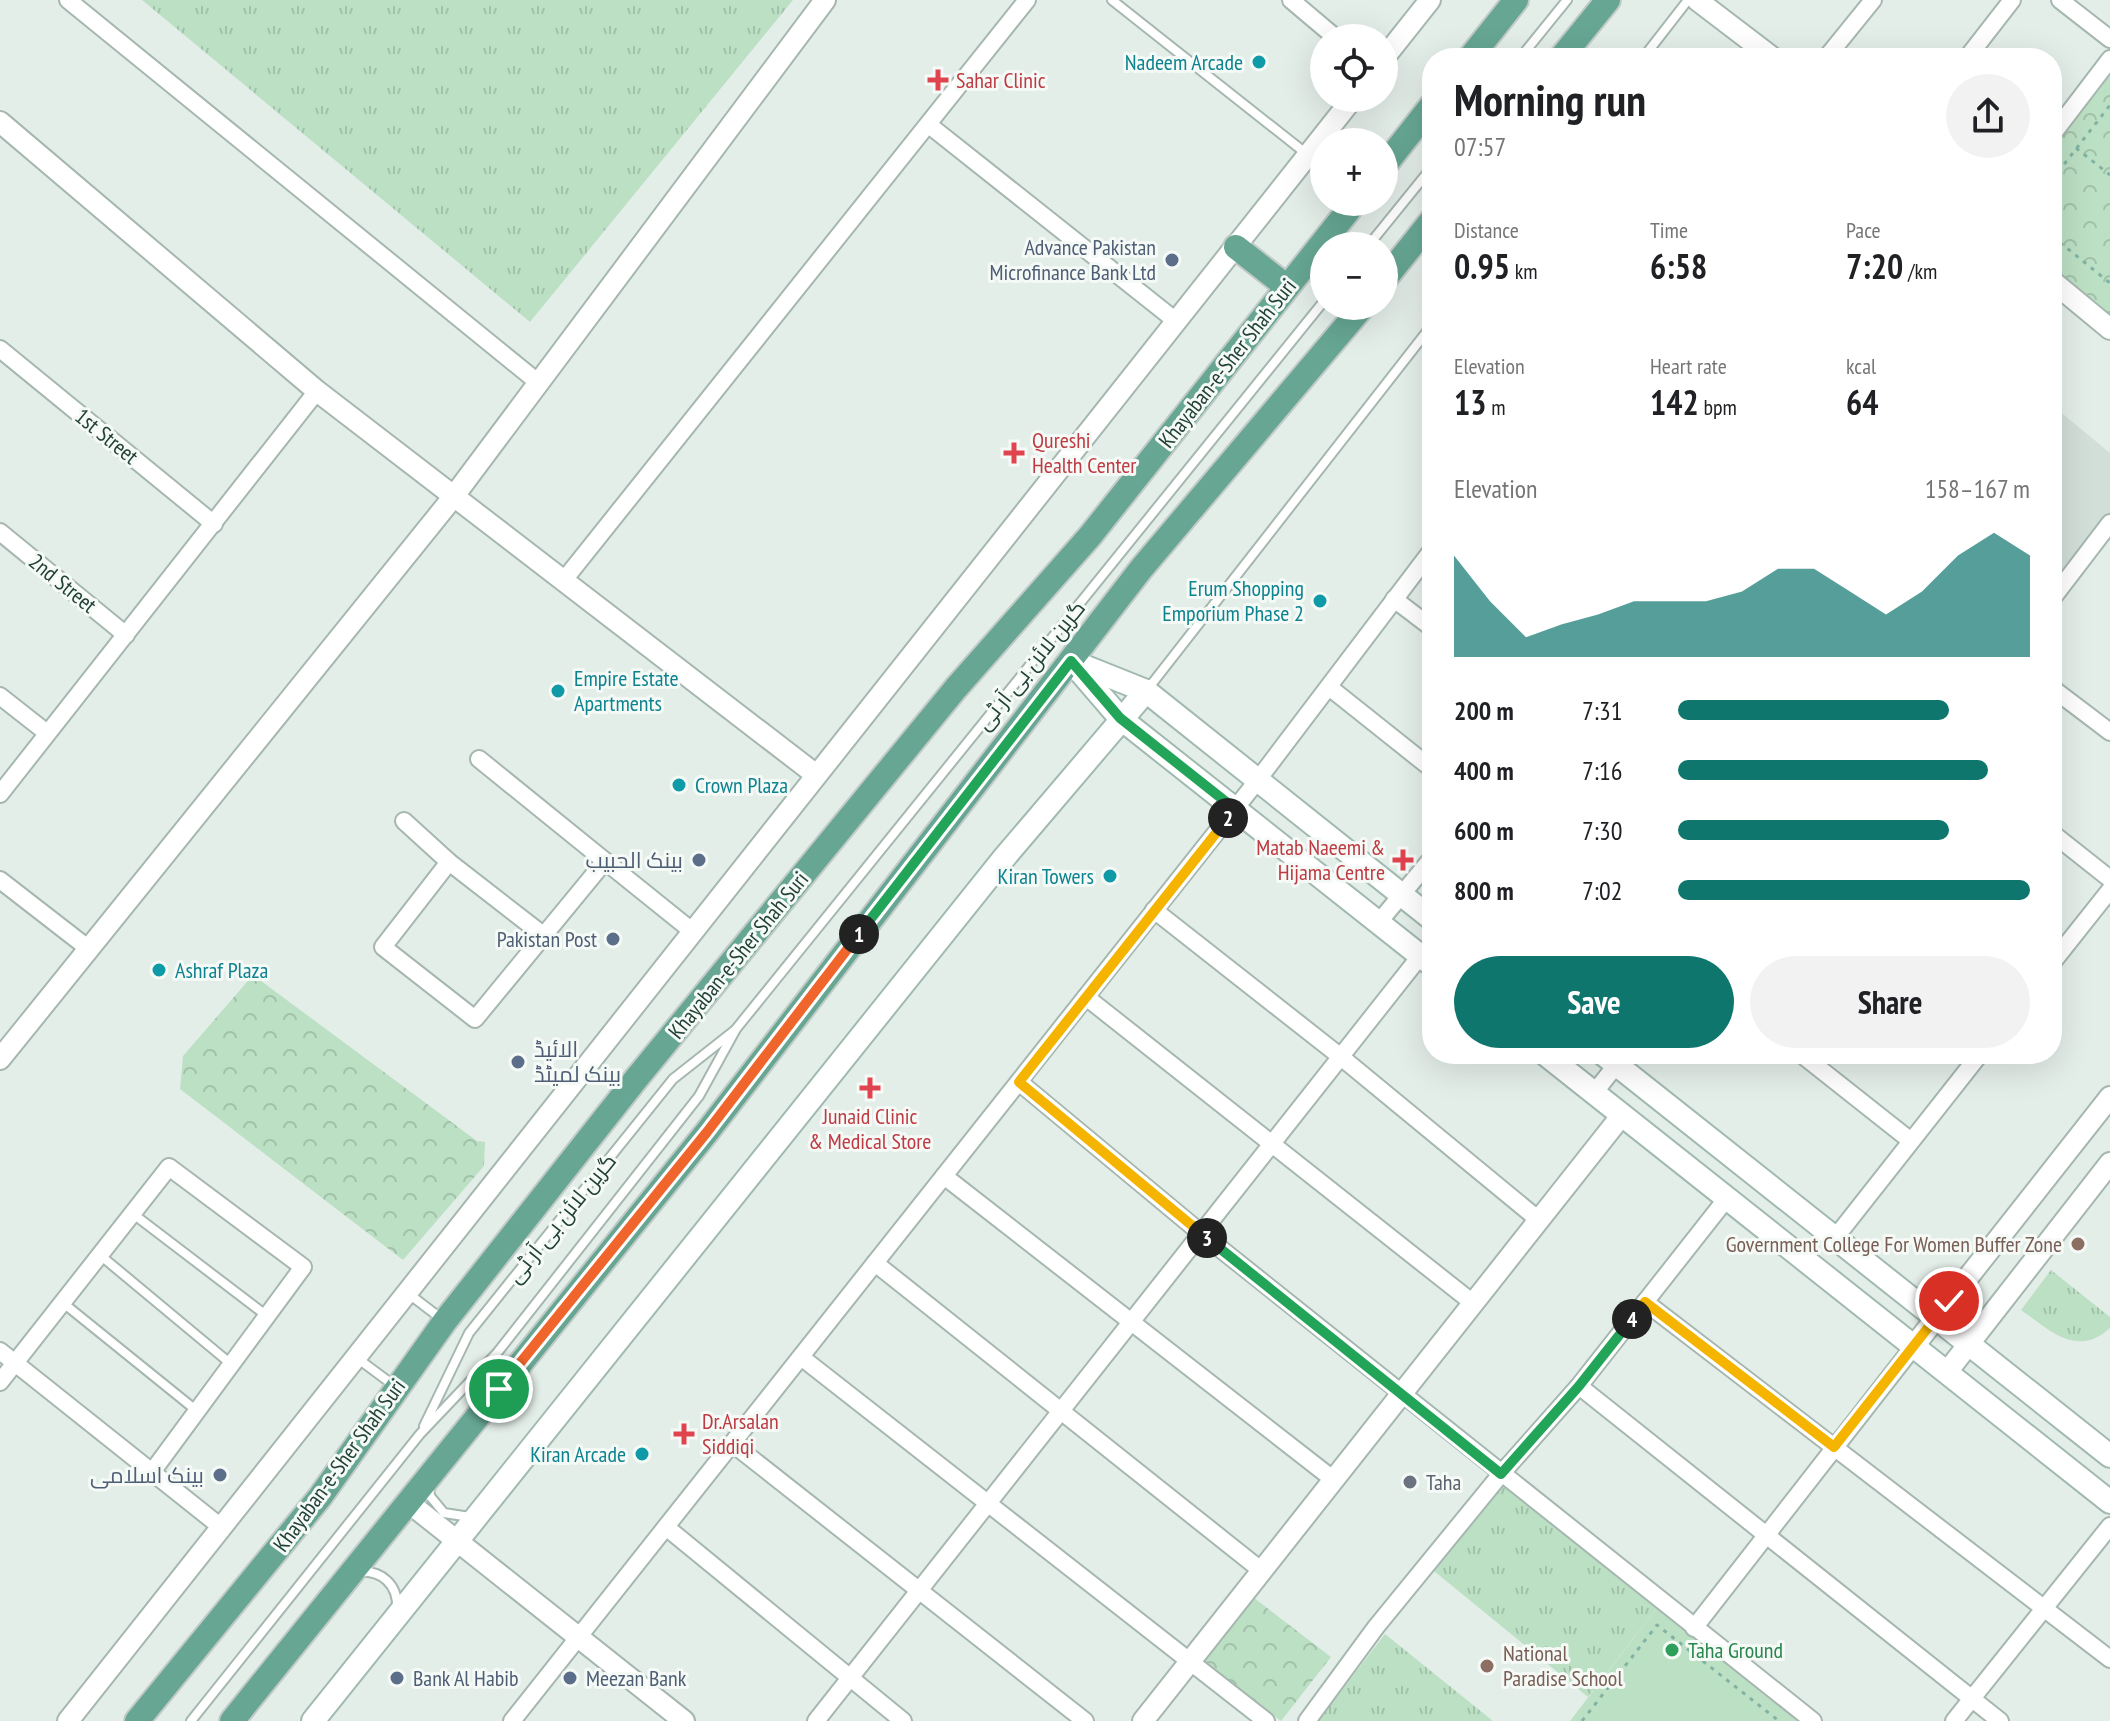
<!DOCTYPE html>
<html lang="en">
<head>
<meta charset="utf-8">
<style>
	body { margin:0; font-family:"PT Sans Narrow",Cairo,sans-serif; background:#f2f2f2; color:#202124; height:100vh; display:flex; flex-direction:column; font-size:30px; white-space:nowrap }
	* { box-sizing:border-box; margin:0 }
	p { font-size:26px; color:#757577 }
	.icon { flex:none; width:44px; height:44px; fill:none; stroke:currentColor; stroke-width:2; stroke-linecap:round; stroke-linejoin:round }
	.map { position:relative; flex:1; overflow:hidden }
	.details { position:absolute; left:1422px; top:48px; width:640px; height:1016px; display:flex; flex-direction:column; background:#fff; border-radius:32px; box-shadow:0 8px 32px #0002 }
	.details>* { flex:none }
	.tools { position:absolute; left:1310px; top:24px; display:grid; gap:16px }
	.tools a { display:grid; place-items:center; width:88px; height:88px; border-radius:50%; background:#fff; box-shadow:0 8px 32px #0002; font-size:40px }
	.pin { position:absolute; display:grid; place-items:center; width:68px; height:68px; color:#fff; margin:-34px; border:4px solid #fff; border-radius:50%; box-shadow:0 2px 8px #0007 }
	.km { position:absolute; width:40px; height:40px; margin:-20px; border-radius:50%; background:#222; color:#fff; font-size:22px; line-height:40px; text-align:center }
	.round { display:grid; place-items:center; flex:none; width:84px; height:84px; border-radius:42px; background:#f2f2f2 }
	.headline { display:flex; align-items:center; justify-content:space-between; height:136px; padding:0 32px }
	h1 { font-size:44px; font-weight:700; line-height:60px }
	.stats { display:grid; grid-template-columns:repeat(3,1fr); gap:12px; height:136px; padding:8px 32px }
	.stats div { display:grid; align-content:center }
	.stats b { font-size:34px; font-weight:700 }
	.stats small { font-size:22px; font-weight:400 }
	.stats p { font-size:22px }
	.chart { height:224px; padding:16px 32px }
	.chart p { display:flex; justify-content:space-between }
	.chart svg { width:100%; height:144px; margin-top:8px; fill:#0f766e; opacity:.7 }
	.cta { display:flex; gap:16px; margin-top:auto; padding:16px 32px }
	.cta a { flex:1; height:92px; border-radius:48px; background:#0f766e; color:#fff; font-size:32px; font-weight:700; line-height:92px; text-align:center }
	.cta a+a { background:#f2f2f2; color:#202124 }
	ul { padding:0 32px; list-style:none; font-size:26px }
	li { display:grid; grid-template-columns:128px 96px 1fr; align-items:center; height:60px }
	li i { height:20px; border-radius:10px; background:#0f766e }
	.map>svg:first-child { display:block }
	.built { fill:#d2ded8 }
	.grass { fill:url(#grass-tufts) }
	.park { fill:url(#park-crowns) }
	.pitch { fill:#bce0c4 }
	.lines { fill:none; stroke-linecap:round; stroke-linejoin:round }
	.service-casing { stroke:#a6b7b0; stroke-width:12 }
	.minor-casing { stroke:#a6b7b0; stroke-width:20 }
	.tertiary-casing { stroke:#a6b7b0; stroke-width:24 }
	.secondary-casing { stroke:#a1bab1; stroke-width:26 }
	.primary-casing { stroke:#c1cac7; stroke-width:28 }
	.path { stroke:#82b3a2; stroke-width:3; stroke-dasharray:4 6; stroke-linecap:butt }
	.service { stroke:#fff; stroke-width:8 }
	.minor { stroke:#fff; stroke-width:16 }
	.tertiary { stroke:#fff; stroke-width:20 }
	.secondary { stroke:#fff; stroke-width:22 }
	.primary { stroke:#66a693; stroke-width:24 }
	.split-1-casing { stroke:#fff; stroke-width:16 }
	.split-2-casing { stroke:#fff; stroke-width:16 }
	.split-3-casing { stroke:#fff; stroke-width:16 }
	.split-4-casing { stroke:#fff; stroke-width:16 }
	.split-5-casing { stroke:#fff; stroke-width:16 }
	.split-1 { stroke:#f0652b; stroke-width:10 }
	.split-2 { stroke:#22a559; stroke-width:10 }
	.split-3 { stroke:#f5b400; stroke-width:10 }
	.split-4 { stroke:#22a559; stroke-width:10 }
	.split-5 { stroke:#f5b400; stroke-width:10 }
	.culture-dot { fill:#0f9aa8; stroke:#f5faf7; stroke-width:3 }
	.health-dot { fill:#e0444e; stroke:#f5faf7; stroke-width:3 }
	.service-dot { fill:#5c6f8a; stroke:#f5faf7; stroke-width:3 }
	.education-dot { fill:#8d6e63; stroke:#f5faf7; stroke-width:3 }
	.worship-dot { fill:#6b7280; stroke:#f5faf7; stroke-width:3 }
	.leisure-dot { fill:#2e9e5b; stroke:#f5faf7; stroke-width:3 }
	.labels { text-anchor:middle; dominant-baseline:central; stroke-width:6; stroke-linejoin:round; paint-order:stroke }
	.culture-label { font-size:22px; fill:#0d838f; stroke:#f5faf7; text-anchor:end }
	.health-label { font-size:22px; fill:#be3a42; stroke:#f5faf7; text-anchor:start }
	.service-label { font-size:22px; fill:#4e5e75; stroke:#f5faf7; text-anchor:end }
	.street-label { font-size:22px; fill:#224137; stroke:#f5faf7 }
	.education-label { font-size:22px; fill:#785e54; stroke:#f5faf7; text-anchor:end }
	.worship-label { font-size:22px; fill:#5b616d; stroke:#f5faf7; text-anchor:start }
	.leisure-label { font-size:22px; fill:#27864d; stroke:#f5faf7; text-anchor:start }
</style>
</head>
<body>
<div class="map">
<svg width="2110" height="1721" viewBox="0 0 2110 1721">
	<defs>
		<pattern id="grass-tufts" width="24" height="20" patternUnits="userSpaceOnUse" patternTransform="scale(2)"><rect width="24" height="20" fill="#bce0c4"/><path d="M3 7l-1-3M5 7V3M7 7l1-3M15 17l-1-3M17 17v-4M19 17l1-3" fill="none" stroke="#a1c1a9"/></pattern>
		<pattern id="park-crowns" width="20" height="18" patternUnits="userSpaceOnUse" patternTransform="scale(2)"><rect width="20" height="18" fill="#bce0c4"/><path d="M2 6a3 3 0 1 1 6 0M12 15a3 3 0 1 1 6 0" fill="none" stroke="#a1c1a9"/></pattern>
	</defs>
	<rect width="100%" height="100%" fill="#e4eee9"/>
	<polygon class="built" points="2052,405 2110,453 2110,523 2052,599"/>
	<g class="grass">
		<polygon points="142,0 793,0 530,322"/>
		<path d="M 2051,1270 L 2110,1317 L 2110,1328 C 2077,1358 2051,1331 2021,1310 Z"/>
		<polygon points="1507,1478 1660,1604 1588,1697 1434,1571"/>
		<polygon points="1385,1634 1493,1721 1318,1721"/>
	</g>
	<g class="park">
		<polygon points="2110,59 2110,328 2052,281 2052,135"/>
		<polygon points="253,975 477,1141 485,1142 484,1166 403,1260 180,1089 183,1056"/>
		<polygon points="1249,1594 1331,1657 1281,1721 1197,1659"/>
	</g>
	<polygon class="pitch" points="1660,1604 1812,1721 1570,1721"/>
	<g class="lines">
		<g class="service-casing">
			<g id="service">
				<polyline points="1112,0 1308,155"/>
				<polyline points="1520,58 1567,0"/>
				<polyline points="1643,58 1688,0"/>
				<polyline points="1368,246 1432,167"/>
				<polyline points="1147,690 1432,325"/>
				<polyline points="132,1213 267,1316"/>
				<polyline points="100,1255 231,1364"/>
				<polyline points="409,1294 443,1320"/>
				<polyline points="62,1302 197,1411"/>
				<polyline points="357,1358 396,1387"/>
				<polyline points="424,1426 469,1333 673,1079 734,1031"/>
				<polyline points="429,1487 430,1496 444,1513 470,1517"/>
				<path d="M 359,1572 C 382,1570 398,1585 397,1608"/>
				<polyline points="191,1721 420,1434 497,1353 699,1096 736,1029 1324,301"/>
			</g>
		</g>
		<g class="minor-casing">
			<g id="minor">
				<polyline points="68,0 540,384"/>
				<polyline points="1291,0 1336,38"/>
				<polyline points="2060,0 2110,39"/>
				<polyline points="1826,58 1873,0"/>
				<polyline points="1967,58 2012,0"/>
				<polyline points="929,125 1176,321"/>
				<polyline points="2052,135 2110,59"/>
				<polyline points="0,349 214,524"/>
				<polyline points="0,532 126,635"/>
				<polyline points="564,580 1027,0"/>
				<polyline points="1394,599 1432,628"/>
				<polyline points="2052,599 2110,523"/>
				<polyline points="1329,687 1432,769"/>
				<polyline points="2052,688 2110,732"/>
				<polyline points="0,696 47,733"/>
				<polyline points="479,759 605,861"/>
				<polyline points="0,794 317,391"/>
				<polyline points="404,821 449,862 383,947 475,1019 605,861 692,931"/>
				<polyline points="2052,833 2110,879"/>
				<polyline points="449,862 543,935"/>
				<polyline points="0,880 89,949"/>
				<polyline points="1154,910 1341,1057 1540,1221"/>
				<polyline points="1379,922 1432,858"/>
				<polyline points="2052,963 2110,890"/>
				<polyline points="1086,997 1473,1303"/>
				<polyline points="1801,1054 1911,1141"/>
				<polyline points="1019,1082 1202,1234 1813,1721"/>
				<polyline points="1594,1093 1625,1054"/>
				<polyline points="944,1176 1334,1480"/>
				<polyline points="1835,1238 1980,1054"/>
				<polyline points="875,1263 1262,1571"/>
				<polyline points="1645,1302 2110,1659"/>
				<polyline points="0,1351 221,1527"/>
				<polyline points="801,1357 1266,1721"/>
				<polyline points="0,1382 169,1167 303,1267 152,1472"/>
				<polyline points="1579,1386 2000,1721"/>
				<polyline points="733,1444 1085,1721"/>
				<polyline points="666,1527 903,1721"/>
				<polyline points="1694,1628 1914,1346"/>
				<polyline points="512,1721 1257,781 1432,550"/>
				<polyline points="816,1721 1421,955"/>
				<polyline points="1307,1721 1376,1627 1501,1474 1579,1386 1727,1198"/>
				<polyline points="1954,1721 2110,1526"/>
			</g>
		</g>
		<g class="tertiary-casing">
			<g id="tertiary">
				<polyline points="1697,0 1773,58"/>
				<polyline points="1384,58 1430,0"/>
				<polyline points="0,122 317,391 815,774"/>
				<polyline points="2052,281 2110,329"/>
				<polyline points="0,1059 454,496 825,0"/>
				<polyline points="1914,1346 2110,1097"/>
				<polyline points="1947,1372 2110,1163"/>
				<polyline points="408,1502 684,1721"/>
				<polyline points="68,1721 1353,98"/>
				<polyline points="1143,1721 1622,1115"/>
			</g>
		</g>
		<g class="secondary-casing">
			<g id="secondary">
				<polyline points="1071,661 1120,718 1432,965"/>
				<polyline points="1076,663 1146,691 1432,919"/>
				<polyline points="1545,1054 2110,1502"/>
				<polyline points="1603,1054 2110,1456"/>
				<polyline points="313,1721 1004,858 1146,691"/>
			</g>
		</g>
		<g class="primary-casing">
			<g id="primary">
				<polyline points="1470,58 1516,0"/>
				<polyline points="1561,58 1608,0"/>
				<polyline points="1384,166 1432,105"/>
				<polyline points="1236,247 1287,287"/>
				<polyline points="1384,280 1432,220"/>
				<polyline points="137,1721 320,1497 445,1321 636,1079 956,688 1090,536 1355,202"/>
				<polyline points="232,1721 707,1132 1141,569 1363,306"/>
			</g>
		</g>
		<g class="path">
			<polyline points="2076,148 2110,175"/>
			<polyline points="2052,180 2110,105"/>
			<polyline points="2052,236 2110,283"/>
			<polyline points="1582,1721 1657,1625 1779,1721"/>
		</g>
		<use href="#service" class="service"/>
		<use href="#minor" class="minor"/>
		<use href="#tertiary" class="tertiary"/>
		<use href="#secondary" class="secondary"/>
		<use href="#primary" class="primary"/>
	</g>
	<g class="lines">
		<g class="split-1-casing">
			<polyline id="split-1" points="499,1389 707,1132 859,934"/>
		</g>
		<g class="split-2-casing">
			<polyline id="split-2" points="859,934 1071,661 1120,718 1235,809 1228,818"/>
		</g>
		<g class="split-3-casing">
			<polyline id="split-3" points="1207,1238 1019,1082 1228,818"/>
		</g>
		<g class="split-4-casing">
			<polyline id="split-4" points="1207,1238 1501,1474 1579,1386 1632,1319"/>
		</g>
		<g class="split-5-casing">
			<polyline id="split-5" points="1632,1319 1645,1302 1834,1447 1949,1301"/>
		</g>
		<use href="#split-1" class="split-1"/>
		<use href="#split-2" class="split-2"/>
		<use href="#split-3" class="split-3"/>
		<use href="#split-4" class="split-4"/>
		<use href="#split-5" class="split-5"/>
	</g>
	<g class="culture-dot">
		<circle cx="1259" cy="62" r="8"/>
		<circle cx="1320" cy="601" r="8"/>
		<circle cx="558" cy="691" r="8"/>
		<circle cx="679" cy="785" r="8"/>
		<circle cx="1110" cy="876" r="8"/>
		<circle cx="159" cy="970" r="8"/>
		<circle cx="642" cy="1454" r="8"/>
	</g>
	<g class="health-dot">
		<path d="M934 68h8v8h8v8h-8v8h-8v-8h-8v-8h8z"/>
		<path d="M1010 441h8v8h8v8h-8v8h-8v-8h-8v-8h8z"/>
		<path d="M1399 848h8v8h8v8h-8v8h-8v-8h-8v-8h8z"/>
		<path d="M866 1076h8v8h8v8h-8v8h-8v-8h-8v-8h8z"/>
		<path d="M680 1422h8v8h8v8h-8v8h-8v-8h-8v-8h8z"/>
	</g>
	<g class="service-dot">
		<circle cx="1172" cy="260" r="8"/>
		<circle cx="699" cy="860" r="8"/>
		<circle cx="613" cy="939" r="8"/>
		<circle cx="518" cy="1062" r="8"/>
		<circle cx="220" cy="1475" r="8"/>
		<circle cx="397" cy="1678" r="8"/>
		<circle cx="570" cy="1678" r="8"/>
	</g>
	<g class="education-dot">
		<circle cx="2078" cy="1244" r="8"/>
		<circle cx="1487" cy="1666" r="8"/>
	</g>
	<circle class="worship-dot" cx="1410" cy="1482" r="8"/>
	<circle class="leisure-dot" cx="1672" cy="1650" r="8"/>
	<g class="labels">
		<g class="culture-label">
			<text x="1243" y="62">Nadeem Arcade</text>
			<text x="1304" y="588">Erum Shopping<tspan x="1304" dy="25">Emporium Phase 2</tspan></text>
			<text x="574" y="678" text-anchor="start">Empire Estate<tspan x="574" dy="25">Apartments</tspan></text>
			<text x="695" y="785" text-anchor="start">Crown Plaza</text>
			<text x="1094" y="876">Kiran Towers</text>
			<text x="175" y="970" text-anchor="start">Ashraf Plaza</text>
			<text x="626" y="1454">Kiran Arcade</text>
		</g>
		<g class="health-label">
			<text x="956" y="80">Sahar Clinic</text>
			<text x="1032" y="440">Qureshi<tspan x="1032" dy="25">Health Center</tspan></text>
			<text x="1385" y="847" text-anchor="end">Matab Naeemi &amp;<tspan x="1385" dy="25">Hijama Centre</tspan></text>
			<text x="870" y="1116" text-anchor="middle">Junaid Clinic<tspan x="870" dy="25">&amp; Medical Store</tspan></text>
			<text x="702" y="1421">Dr.Arsalan<tspan x="702" dy="25">Siddiqi</tspan></text>
		</g>
		<g class="service-label">
			<text x="1156" y="247">Advance Pakistan<tspan x="1156" dy="25">Microfinance Bank Ltd</tspan></text>
			<text x="683" y="860">بينک الحبيب</text>
			<text x="597" y="939">Pakistan Post</text>
			<text x="534" y="1049" text-anchor="start">الائیڈ<tspan x="534" dy="25">بینک لمیٹڈ</tspan></text>
			<text x="204" y="1475">بینک اسلامی</text>
			<text x="413" y="1678" text-anchor="start">Bank Al Habib</text>
			<text x="586" y="1678" text-anchor="start">Meezan Bank</text>
		</g>
		<g class="street-label">
			<text transform="translate(1227 363) rotate(-52)">Khayaban-e-Sher Shah Suri</text>
			<text transform="translate(107 436) rotate(39)">1st Street</text>
			<text transform="translate(63 583) rotate(39)">2nd Street</text>
			<text transform="translate(1030 665) rotate(-51)">گرین لائن بی آر ٹی</text>
			<text transform="translate(738 955) rotate(-51)">Khayaban-e-Sher Shah Suri</text>
			<text transform="translate(561 1218) rotate(-51)">گرین لائن بی آر ٹی</text>
			<text transform="translate(339 1465) rotate(-54)">Khayaban-e-Sher Shah Suri</text>
		</g>
		<g class="education-label">
			<text x="2062" y="1244">Government College For Women Buffer Zone</text>
			<text x="1503" y="1653" text-anchor="start">National<tspan x="1503" dy="25">Paradise School</tspan></text>
		</g>
		<g class="worship-label">
			<text x="1426" y="1482">Taha</text>
		</g>
		<g class="leisure-label">
			<text x="1688" y="1650">Taha Ground</text>
		</g>
	</g>
</svg>
<div class="tools">
<a><svg class="icon" aria-label="locate" viewBox="0 0 24 24"><circle cx="12" cy="12" r="6"/><path d="M12 2v4M12 18v4M2 12h4M18 12h4"/></svg></a>
<a>+</a>
<a>−</a>
</div>
<div class="pin" style="left:499px;top:1389px;background:#1e9e55"><svg class="icon" aria-label="arrive" viewBox="0 0 24 24"><path d="M6 21V4h12l-3 4 3 4H6"/></svg></div>
<div class="pin" style="left:1949px;top:1301px;background:#d93025"><svg class="icon" aria-label="check" viewBox="0 0 24 24"><path d="M5 12l5 5 9-10"/></svg></div>
<b class="km" style="left:859px;top:934px">1</b>
<b class="km" style="left:1228px;top:818px">2</b>
<b class="km" style="left:1207px;top:1238px">3</b>
<b class="km" style="left:1632px;top:1319px">4</b>
<section class="details">
<div class="headline"><div><h1>Morning run</h1><p>07:57</p></div><a class="round"><svg class="icon" aria-label="share" viewBox="0 0 24 24"><path d="M12 15V3M7 8l5-5 5 5M5 13v7h14v-7"/></svg></a></div>
<div class="stats">
<div><p>Distance</p><b>0.95<small> km</small></b></div>
<div><p>Time</p><b>6:58</b></div>
<div><p>Pace</p><b>7:20<small> /km</small></b></div>
</div>
<div class="stats">
<div><p>Elevation</p><b>13<small> m</small></b></div>
<div><p>Heart rate</p><b>142<small> bpm</small></b></div>
<div><p>kcal</p><b>64</b></div>
</div>
<div class="chart"><p><span>Elevation</span>158–167 m</p>
<svg viewBox="0 0 160 44" preserveAspectRatio="none"><path d="M0 44V13L10 27L20 38L30 34L40 31L50 27L60 27L70 27L80 24L90 17L100 17L110 24L120 31L130 24L140 13L150 6L160 13V44z"/></svg>
</div>
<ul>
<li><b>200 m</b>7:31<i style="width:77%"></i></li>
<li><b>400 m</b>7:16<i style="width:88%"></i></li>
<li><b>600 m</b>7:30<i style="width:77%"></i></li>
<li><b>800 m</b>7:02<i style="width:100%"></i></li>
</ul>
<div class="cta"><a>Save</a><a>Share</a></div>
</section>
</div>
</body>
</html>
